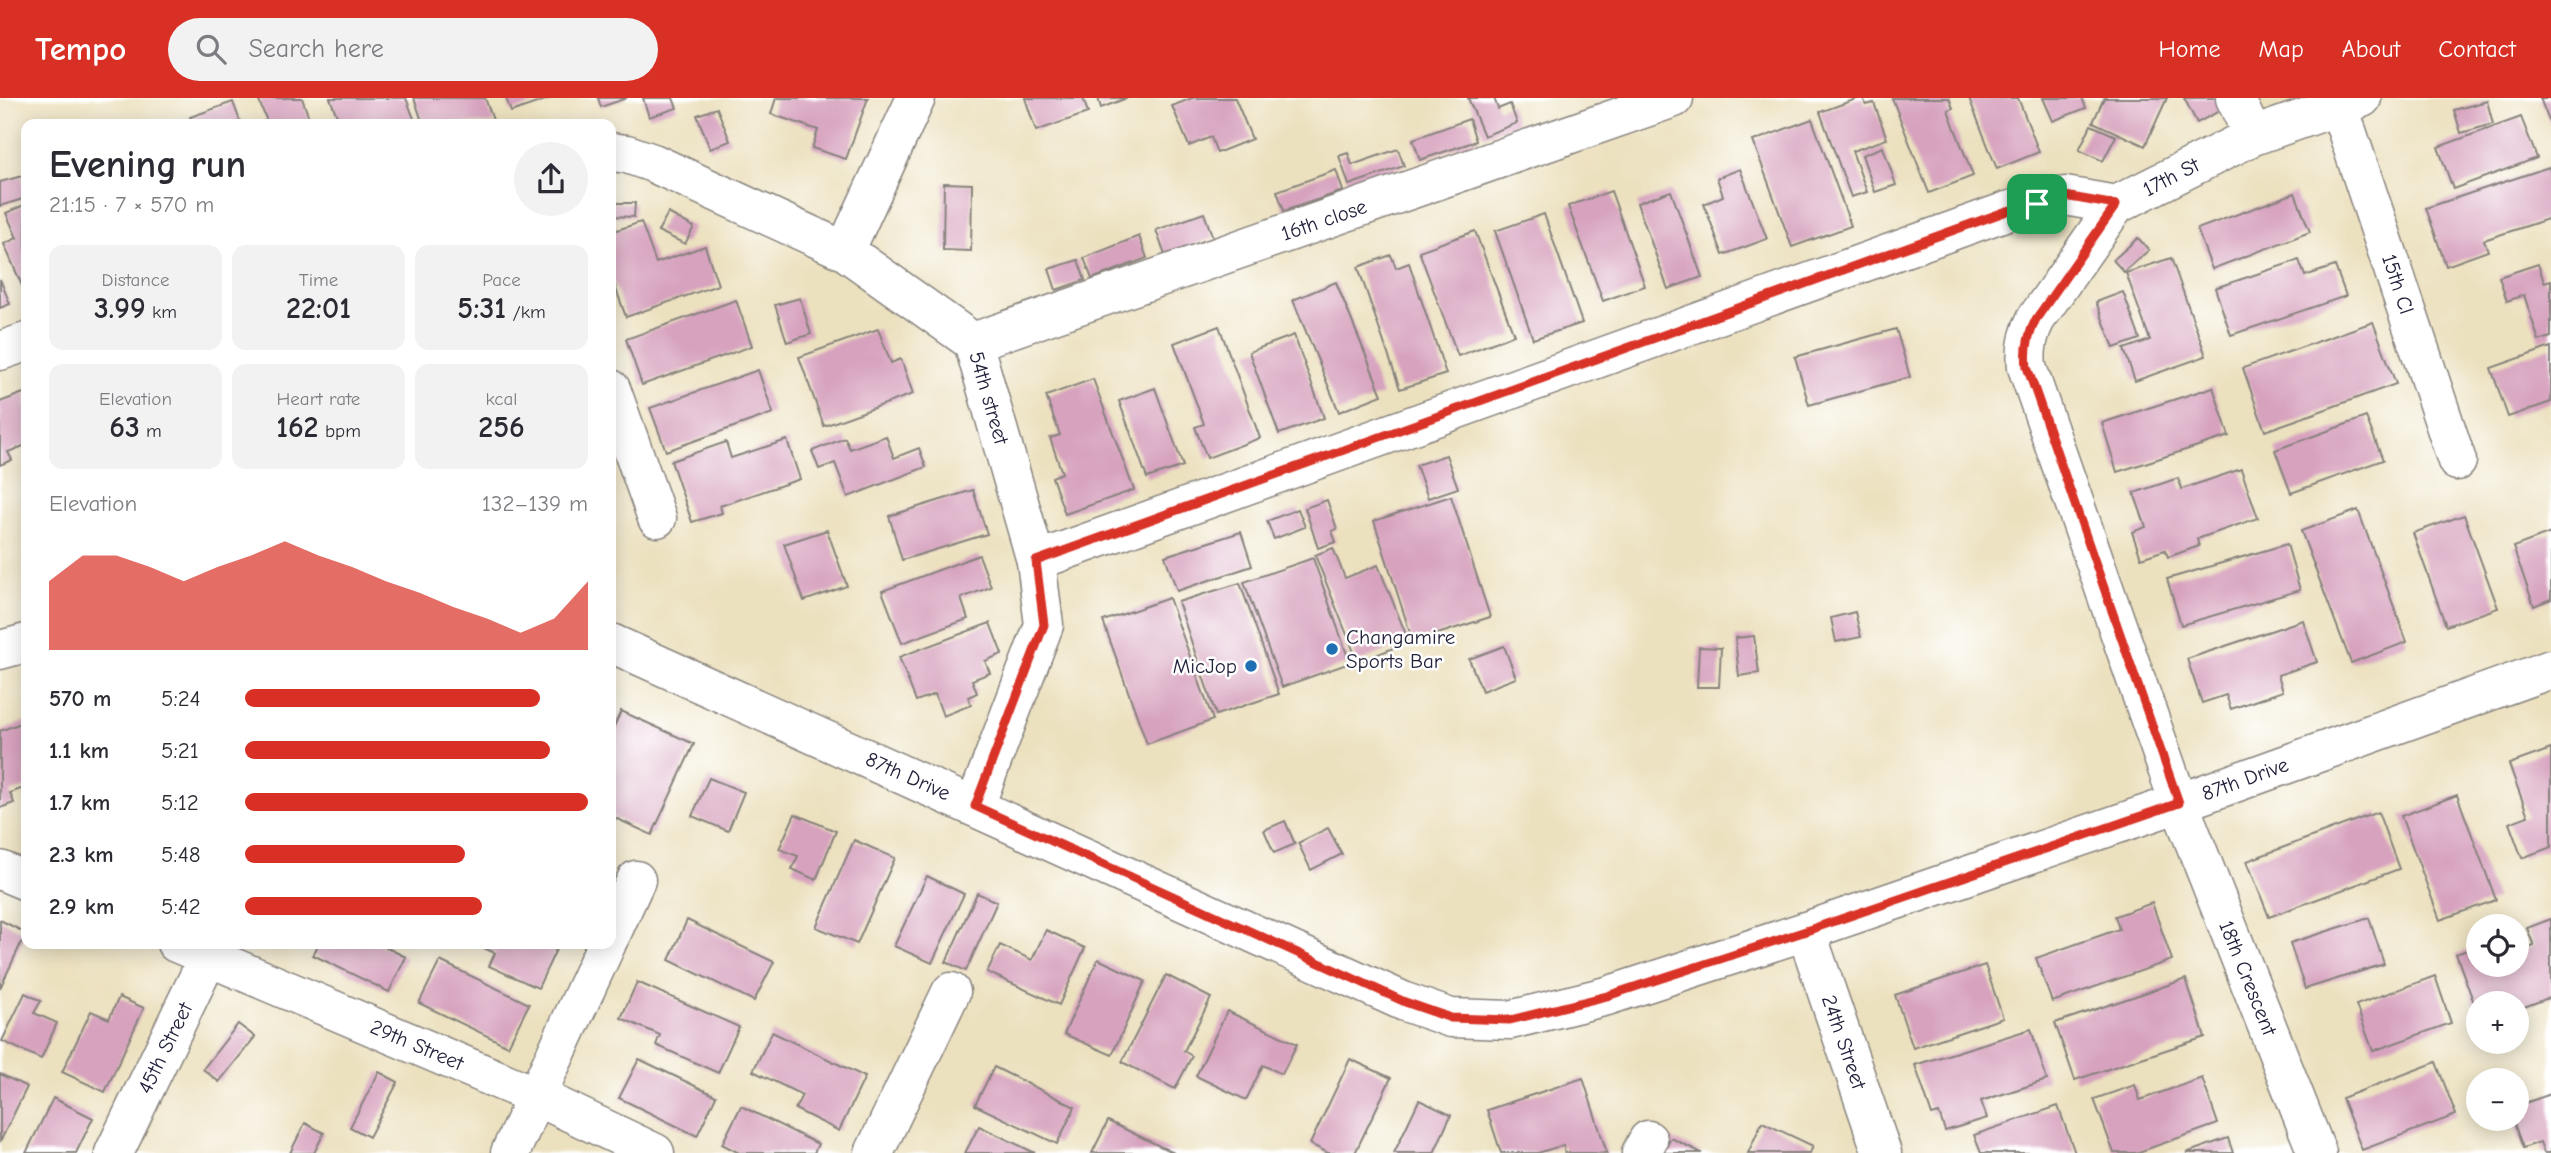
<!DOCTYPE html>
<html lang="en">
<head>
<meta charset="utf-8">
<style>
	body { margin:0; font-family:"Comic Neue",sans-serif; background:#f2f2f3; color:#2b2b33; height:100vh; display:flex; flex-direction:column; font-size:26px; white-space:nowrap }
	* { box-sizing:border-box; margin:0 }
	p { font-size:23px; color:#7c7c81 }
	.icon { flex:none; width:38px; height:38px; fill:none; stroke:currentColor; stroke-width:2; stroke-linecap:round; stroke-linejoin:round }
	.map { position:relative; flex:1; overflow:hidden }
	.panel { position:absolute; left:21px; top:21px; width:595px; height:830px; display:flex; flex-direction:column; background:#fff; border-radius:14px; box-shadow:0 4px 18px #0003 }
	.panel>* { flex:none }
	.tools { position:absolute; left:2466px; top:816px; display:grid; gap:14px }
	.tools a { display:grid; place-items:center; width:63px; height:63px; border-radius:50%; background:#fff; box-shadow:0 4px 18px #0003; font-size:35px }
	.pin { position:absolute; display:grid; place-items:center; width:60px; height:60px; color:#fff; margin:-30px; border-radius:14px; box-shadow:0 4px 10px #0006 }
	.round { display:grid; place-items:center; flex:none; width:74px; height:74px; border-radius:37px; background:#f2f2f3 }
	.head { display:flex; align-items:center; justify-content:space-between; height:119px; padding:0 28px }
	h1 { font-size:38px; font-weight:700; line-height:52px }
	.figures { display:grid; grid-template-columns:repeat(3,1fr); gap:10px; height:119px; padding:7px 28px }
	.figures div { display:grid; align-content:center; border-radius:14px; background:#f2f2f3; text-align:center }
	.figures b { font-size:30px; font-weight:700 }
	.figures small { font-size:19px; font-weight:400 }
	.figures p { font-size:19px }
	.chart { height:196px; padding:14px 28px }
	.chart p { display:flex; justify-content:space-between }
	.chart svg { width:100%; height:126px; margin-top:7px; fill:#d93025; opacity:.7 }
	ul { padding:0 28px; list-style:none; font-size:23px }
	li { display:grid; grid-template-columns:112px 84px 1fr; align-items:center; height:52px }
	li i { height:18px; border-radius:9px; background:#d93025 }
	header { display:flex; align-items:center; gap:42px; box-sizing:border-box; height:98px; padding:0 35px; background:#d93025; color:#fff }
	header strong { font-size:33px }
	nav { display:flex; gap:38px; margin-inline-start:auto; font-size:24px }
	.search { width:490px; height:63px; background:#f2f2f3; display:flex; align-items:center; gap:18px; box-sizing:border-box; padding:0 24px; border-radius:38px; color:#7c7c81; font-size:26px }
	.map>svg:first-child { display:block }
	.building { fill:#d7a2be }
	.lines { fill:none; stroke-linecap:round; stroke-linejoin:round }
	.minor-casing { stroke:#87827d; stroke-width:41 }
	.minor { stroke:#fff; stroke-width:38 }
	.route-casing { stroke:#fff; stroke-width:14 }
	.route { stroke:#d93025; stroke-width:9 }
	.poi-dot { fill:#1f6fb2; stroke:#fff; stroke-width:2.5 }
	.labels { text-anchor:middle; dominant-baseline:central; stroke-width:5; stroke-linejoin:round; paint-order:stroke }
	.street-label { font-size:21px; fill:#22223b; stroke:#fff }
	.poi-label { font-size:21px; fill:#22223b; stroke:#fff; text-anchor:start }
</style>
</head>
<body>
<header>
<strong>Tempo</strong>
<div class="search"><svg class="icon" aria-label="search" viewBox="0 0 24 24"><circle cx="10" cy="10" r="6"/><path d="M15 15l6 6"/></svg>Search here</div>
<nav><a>Home</a><a>Map</a><a>About</a><a>Contact</a></nav>
</header>
<div class="map">
<svg width="2551" height="1055" viewBox="0 0 2551 1055">
	<rect width="100%" height="100%" fill="#fff"/>
	<filter id="ink" filterUnits="userSpaceOnUse"><feTurbulence type="fractalNoise" baseFrequency=".0143" numOctaves="2"/><feDisplacementMap in="SourceGraphic" scale="14" xChannelSelector="R" yChannelSelector="G"/><feConvolveMatrix kernelMatrix="1 2 1 2 8 2 1 2 1" color-interpolation-filters="sRGB"/></filter>
	<filter id="wash" filterUnits="userSpaceOnUse"><feTurbulence type="fractalNoise" baseFrequency=".00686" numOctaves="4" result="noise"/><feDisplacementMap in="SourceGraphic" scale="28" xChannelSelector="R" yChannelSelector="G"/><feGaussianBlur stdDeviation="1.57" result="paint"/><feColorMatrix in="noise" values="0 0 0 0 0 0 0 0 0 0 0 0 0 0 0 0 0 1.4 0 .05"/><feComposite in="paint" operator="in"/></filter>
	<g filter="url(#wash)">
		<rect width="100%" height="100%" fill="#ece1bf"/>
		<g id="blocks">
			<g class="building">
				<polygon points="267,0 302,0 311,26 268,26 259,3"/>
				<polygon points="330,0 406,0 416,26 340,26"/>
				<polygon points="414,0 485,0 494,25 423,26"/>
				<polygon points="506,0 551,0 511,14"/>
				<polygon points="598,0 627,0 601,9"/>
				<polygon points="643,0 673,0 677,10 649,19"/>
				<polygon points="776,0 868,0 846,61 812,50 818,32 771,16"/>
				<polygon points="1025,0 1083,0 1088,15 1036,33"/>
				<polygon points="1098,0 1127,0 1101,10"/>
				<polygon points="1192,0 1235,0 1252,41 1217,55 1211,39 1189,48 1172,8"/>
				<polygon points="1468,0 1494,0 1498,11 1510,6 1517,25 1484,38"/>
				<polygon points="1859,0 1863,0 1866,7 1874,5 1887,41 1852,53 1867,94 1851,99 1820,14"/>
				<polygon points="1892,0 1949,0 1953,10 1948,12 1973,78 1929,95"/>
				<polygon points="1969,0 2018,0 2039,54 1997,71"/>
				<polygon points="2043,0 2082,0 2086,10 2053,23"/>
				<polygon points="2104,0 2167,0 2145,48 2093,24"/>
				<polygon points="2184,0 2220,0 2225,10 2197,25"/>
				<polygon points="2540,0 2551,0 2551,28"/>
				<polygon points="2487,3 2493,26 2461,35 2454,12"/>
				<polygon points="233,4 241,26 193,26 190,19"/>
				<polygon points="717,10 730,43 710,51 697,17"/>
				<polygon points="2521,19 2537,60 2453,91 2438,49"/>
				<polygon points="1469,21 1476,43 1420,62 1413,41"/>
				<polygon points="1812,21 1851,128 1792,149 1753,43"/>
				<polygon points="2091,27 2116,38 2103,63 2079,52"/>
				<polygon points="1883,49 1896,87 1875,94 1862,57"/>
				<polygon points="1398,51 1404,68 1349,87 1339,58 1348,55 1352,67"/>
				<polygon points="2549,69 2551,76 2551,120 2484,142 2488,153 2446,168 2426,110"/>
				<polygon points="1740,71 1767,141 1723,157 1704,106 1723,98 1717,80"/>
				<polygon points="1336,72 1343,93 1284,113 1277,93"/>
				<polygon points="22,78 26,100 0,108 0,84"/>
				<polygon points="944,85 972,86 971,153 943,152"/>
				<polygon points="1611,93 1645,188 1603,203 1568,108"/>
				<polygon points="1671,93 1702,179 1668,191 1637,105"/>
				<polygon points="2295,95 2310,134 2212,171 2197,131"/>
				<polygon points="611,105 635,105 634,119 611,118"/>
				<polygon points="26,106 26,188 23,190 4,146 17,140 6,115"/>
				<polygon points="668,115 694,129 685,146 658,133"/>
				<polygon points="1204,115 1213,140 1165,157 1156,132"/>
				<polygon points="1544,116 1582,225 1533,241 1495,133"/>
				<polygon points="641,124 656,165 705,148 718,187 626,219 611,177 611,134"/>
				<polygon points="1475,133 1514,237 1458,258 1419,153"/>
				<polygon points="1139,138 1147,160 1092,181 1084,160"/>
				<polygon points="2138,140 2149,152 2124,174 2113,162"/>
				<polygon points="1391,157 1396,170 1409,165 1446,276 1400,291 1358,169"/>
				<polygon points="2171,160 2206,258 2135,283 2124,251 2150,242 2126,175"/>
				<polygon points="1078,162 1085,182 1056,192 1049,171"/>
				<polygon points="2299,162 2305,178 2335,168 2346,198 2231,237 2215,190"/>
				<polygon points="2538,166 2544,184 2551,182 2551,239 2539,243 2524,197 2507,203 2499,179"/>
				<polygon points="0,181 10,206 0,210"/>
				<polygon points="1336,184 1382,297 1339,314 1293,202"/>
				<polygon points="2123,194 2140,241 2114,250 2096,204"/>
				<polygon points="800,200 811,236 787,244 775,207"/>
				<polygon points="736,202 752,248 642,287 626,241"/>
				<polygon points="2373,224 2396,286 2265,333 2243,270"/>
				<polygon points="1219,228 1260,340 1207,360 1195,329 1204,326 1174,245"/>
				<polygon points="878,231 891,265 901,261 913,296 824,328 799,259"/>
				<polygon points="1896,231 1910,279 1809,307 1795,259"/>
				<polygon points="1294,237 1324,320 1279,336 1249,254"/>
				<polygon points="2551,249 2551,304 2508,319 2491,270"/>
				<polygon points="758,272 773,315 666,353 650,310"/>
				<polygon points="1093,281 1134,392 1065,416 1052,379 1062,375 1050,340 1060,337 1046,298"/>
				<polygon points="2213,289 2229,338 2117,374 2102,325"/>
				<polygon points="1155,290 1183,368 1147,380 1119,303"/>
				<polygon points="26,294 26,347 8,354 12,362 0,367 0,304"/>
				<polygon points="2366,319 2383,362 2291,395 2275,352"/>
				<polygon points="886,338 894,360 919,350 926,369 848,399 835,365 819,371 812,353 845,340 850,351"/>
				<polygon points="787,342 800,381 720,408 722,415 692,424 671,363 726,344 731,360"/>
				<polygon points="1446,357 1458,390 1428,400 1416,367"/>
				<polygon points="2241,371 2258,420 2197,441 2199,448 2168,459 2165,452 2141,460 2132,434 2146,429 2134,395 2178,380 2182,391"/>
				<polygon points="973,392 987,436 902,462 889,418"/>
				<polygon points="1451,398 1490,519 1413,544 1374,423"/>
				<polygon points="1327,402 1337,431 1332,433 1336,444 1318,450 1305,410"/>
				<polygon points="1298,411 1305,429 1274,441 1267,423"/>
				<polygon points="2358,412 2407,544 2351,565 2301,433"/>
				<polygon points="2464,417 2498,510 2446,528 2413,435"/>
				<polygon points="827,432 847,488 804,503 784,446"/>
				<polygon points="1241,434 1252,468 1177,493 1165,458"/>
				<polygon points="2551,435 2551,501 2534,508 2513,449"/>
				<polygon points="2287,446 2300,492 2181,527 2167,481"/>
				<polygon points="1333,450 1345,480 1378,467 1409,544 1358,564 1315,457"/>
				<polygon points="979,457 991,489 961,500 968,521 902,545 882,493"/>
				<polygon points="1313,460 1350,565 1282,589 1244,484"/>
				<polygon points="1240,485 1279,596 1216,617 1178,504"/>
				<polygon points="1169,500 1213,622 1147,646 1103,523"/>
				<polygon points="1855,514 1861,539 1836,544 1831,520"/>
				<polygon points="2303,522 2317,564 2278,577 2283,593 2231,611 2226,597 2202,605 2187,561"/>
				<polygon points="990,525 1002,556 985,563 990,575 972,582 977,595 968,599 971,607 943,618 935,596 916,603 899,559"/>
				<polygon points="1754,538 1759,575 1739,578 1735,540"/>
				<polygon points="1504,548 1516,580 1482,593 1469,561"/>
				<polygon points="1699,549 1721,550 1719,589 1697,589"/>
				<polygon points="621,613 694,646 652,737 611,718 611,635"/>
				<polygon points="26,623 26,689 10,695 14,705 0,710 0,633"/>
				<polygon points="2551,651 2551,749 2522,760 2509,725 2528,718 2509,666"/>
				<polygon points="709,680 744,694 728,733 692,718"/>
				<polygon points="2457,697 2496,802 2440,822 2401,718"/>
				<polygon points="2378,714 2399,771 2269,819 2247,763"/>
				<polygon points="795,716 836,733 816,782 792,771 798,758 779,751"/>
				<polygon points="1285,723 1295,746 1274,755 1264,732"/>
				<polygon points="1328,730 1342,756 1311,772 1298,745"/>
				<polygon points="854,742 895,760 857,846 816,829"/>
				<polygon points="927,778 964,796 932,865 894,848"/>
				<polygon points="977,795 997,804 966,873 946,864"/>
				<polygon points="2152,805 2172,862 2052,904 2036,860 2119,831 2115,818"/>
				<polygon points="2369,820 2384,866 2305,891 2290,845"/>
				<polygon points="2551,821 2551,899 2516,912 2516,905 2478,905 2478,916 2456,856 2478,848 2478,866 2516,866 2516,855 2534,848 2527,830"/>
				<polygon points="0,822 26,835 0,890"/>
				<polygon points="687,822 774,864 754,903 669,862"/>
				<polygon points="1046,832 1085,850 1059,907 987,874 1000,847 1032,862"/>
				<polygon points="319,845 377,845 406,859 389,894 313,857"/>
				<polygon points="473,845 559,845 538,890 489,868 495,855"/>
				<polygon points="1098,861 1145,883 1112,957 1064,936"/>
				<polygon points="440,863 529,906 508,948 419,905"/>
				<polygon points="1985,867 2003,920 1913,950 1895,897"/>
				<polygon points="1166,877 1211,900 1184,953 1192,958 1175,991 1122,964"/>
				<polygon points="2435,878 2451,925 2373,953 2356,907"/>
				<polygon points="2186,881 2205,939 2075,982 2055,925"/>
				<polygon points="637,884 739,929 718,975 656,947 660,937 621,920"/>
				<polygon points="25,895 41,903 34,915 57,925 41,961 2,943"/>
				<polygon points="119,899 144,910 105,994 62,974 91,913 109,921"/>
				<polygon points="1227,913 1297,946 1282,976 1263,967 1246,1002 1196,978"/>
				<polygon points="238,926 255,939 219,984 203,971"/>
				<polygon points="2031,931 2047,982 1981,1003 1987,1020 1945,1033 1939,1015 1932,1017 1915,967"/>
				<polygon points="772,934 865,979 839,1033 795,1011 802,997 753,973"/>
				<polygon points="639,961 716,998 697,1038 619,1000"/>
				<polygon points="1350,961 1391,980 1355,1055 1328,1055 1310,1046"/>
				<polygon points="2436,964 2456,1017 2362,1052 2342,1000"/>
				<polygon points="994,969 1075,1009 1057,1046 975,1007"/>
				<polygon points="379,974 398,984 369,1039 350,1029"/>
				<polygon points="0,976 27,989 0,1044"/>
				<polygon points="1583,980 1607,1055 1565,1055 1563,1047 1538,1055 1501,1055 1487,1012"/>
				<polygon points="2202,980 2218,1026 2136,1055 2114,1055 2094,1001 2135,987 2140,1002"/>
				<polygon points="2551,996 2551,1055 2544,1055 2540,1044 2523,1050 2512,1020 2516,1020 2516,1008"/>
				<polygon points="53,1000 93,1020 76,1055 26,1055"/>
				<polygon points="1419,1002 1451,1017 1434,1055 1394,1055"/>
				<polygon points="741,1008 818,1046 814,1055 739,1055 722,1046"/>
				<polygon points="2058,1008 2075,1055 1981,1055 1974,1037"/>
				<polygon points="1108,1023 1174,1055 1092,1055"/>
				<polygon points="1762,1024 1813,1048 1810,1055 1748,1055"/>
				<polygon points="305,1025 324,1035 314,1055 290,1055"/>
				<polygon points="979,1028 1035,1055 965,1055"/>
				<polygon points="1671,1040 1702,1055 1663,1055"/>
				<polygon points="2228,1040 2233,1055 2186,1055"/>
			</g>
		</g>
	</g>
	<g filter="url(#ink)">
		<use href="#blocks" fill-opacity="0" stroke="#87827d" stroke-width="2"/>
		<g class="lines">
			<g class="minor-casing">
				<g id="minor">
					<polyline points="2235,0 2253,38"/>
					<polyline points="2339,9 2457,363"/>
					<polyline points="611,54 627,56 653,65 845,153 973,244 1036,463 1044,527 975,708"/>
					<polyline points="845,153 916,0"/>
					<polyline points="973,244 1674,0"/>
					<polyline points="0,253 26,244"/>
					<polyline points="611,291 657,420"/>
					<polyline points="1036,463 2007,113 2065,98 2116,107"/>
					<polyline points="611,545 1405,904 1451,920 1510,922 1607,898 1806,833 2179,705 2551,571"/>
					<polyline points="0,552 26,545"/>
					<polyline points="0,772 26,783"/>
					<polyline points="1806,833 1882,1055"/>
					<polyline points="611,837 636,782"/>
					<polyline points="176,845 536,998 655,1055"/>
					<polyline points="114,1055 215,845"/>
					<polyline points="510,1055 607,845"/>
					<polyline points="874,1055 951,894"/>
					<polyline points="1641,1055 1648,1042"/>
					<path d="M 2317,1055 L 2179,705 L 2027,269 C 2025,252 2028,236 2036,221 L 2116,107 L 2253,38 L 2362,0"/>
				</g>
			</g>
			<use href="#minor" class="minor"/>
		</g>
	</g>
	<g class="lines" filter="url(#ink)">
		<g class="route-casing">
			<path id="route" d="M 2065,98 L 2116,107 L 2036,221 C 2028,236 2025,252 2027,269 L 2179,705 L 1806,833 L 1607,898 L 1510,922 L 1451,920 L 1405,904 L 975,708 L 1044,527 L 1036,463 L 2007,113 Z"/>
		</g>
		<use href="#route" class="route"/>
	</g>
	<g class="poi-dot">
		<circle cx="1332" cy="551" r="7"/>
		<circle cx="1251" cy="568" r="7"/>
	</g>
	<g class="labels">
		<g class="street-label">
			<text transform="translate(2171 79) rotate(-27)">17th St</text>
			<text transform="translate(1324 122) rotate(-19)">16th close</text>
			<text transform="translate(2398 186) rotate(72)">15th Cl</text>
			<text transform="translate(989 300) rotate(74)">54th street</text>
			<text transform="translate(908 678) rotate(24)">87th Drive</text>
			<text transform="translate(2245 681) rotate(-20)">87th Drive</text>
			<text transform="translate(2248 880) rotate(68)">18th Crescent</text>
			<text transform="translate(1844 944) rotate(71)">24th Street</text>
			<text transform="translate(417 947) rotate(23)">29th Street</text>
			<text transform="translate(165 950) rotate(-64)">45th Street</text>
		</g>
		<g class="poi-label">
			<text x="1346" y="539">Changamire<tspan x="1346" dy="24">Sports Bar</tspan></text>
			<text x="1237" y="568" text-anchor="end">MicJop</text>
		</g>
	</g>
</svg>
<div class="tools">
<a><svg class="icon" aria-label="locate" viewBox="0 0 24 24"><circle cx="12" cy="12" r="6"/><path d="M12 2v4M12 18v4M2 12h4M18 12h4"/></svg></a>
<a>+</a>
<a>−</a>
</div>
<div class="pin" style="left:2037px;top:106px;background:#1e9e55"><svg class="icon" aria-label="arrive" viewBox="0 0 24 24"><path d="M6 21V4h12l-3 4 3 4H6"/></svg></div>
<section class="panel">
<div class="head"><div><h1>Evening run</h1><p>21:15 · 7 × 570 m</p></div><a class="round"><svg class="icon" aria-label="share" viewBox="0 0 24 24"><path d="M12 15V3M7 8l5-5 5 5M5 13v7h14v-7"/></svg></a></div>
<div class="figures">
<div><p>Distance</p><b>3.99<small> km</small></b></div>
<div><p>Time</p><b>22:01</b></div>
<div><p>Pace</p><b>5:31<small> /km</small></b></div>
</div>
<div class="figures">
<div><p>Elevation</p><b>63<small> m</small></b></div>
<div><p>Heart rate</p><b>162<small> bpm</small></b></div>
<div><p>kcal</p><b>256</b></div>
</div>
<div class="chart"><p><span>Elevation</span>132–139 m</p>
<svg viewBox="0 0 160 44" preserveAspectRatio="none"><path d="M0 44V20L10 11L20 11L30 15L40 20L50 15L60 11L70 6L80 11L90 15L100 20L110 24L120 29L130 33L140 38L150 33L160 20V44z"/></svg>
</div>
<ul>
<li><b>570 m</b>5:24<i style="width:86%"></i></li>
<li><b>1.1 km</b>5:21<i style="width:89%"></i></li>
<li><b>1.7 km</b>5:12<i style="width:100%"></i></li>
<li><b>2.3 km</b>5:48<i style="width:64%"></i></li>
<li><b>2.9 km</b>5:42<i style="width:69%"></i></li>
</ul>
</section>
</div>
</body>
</html>
